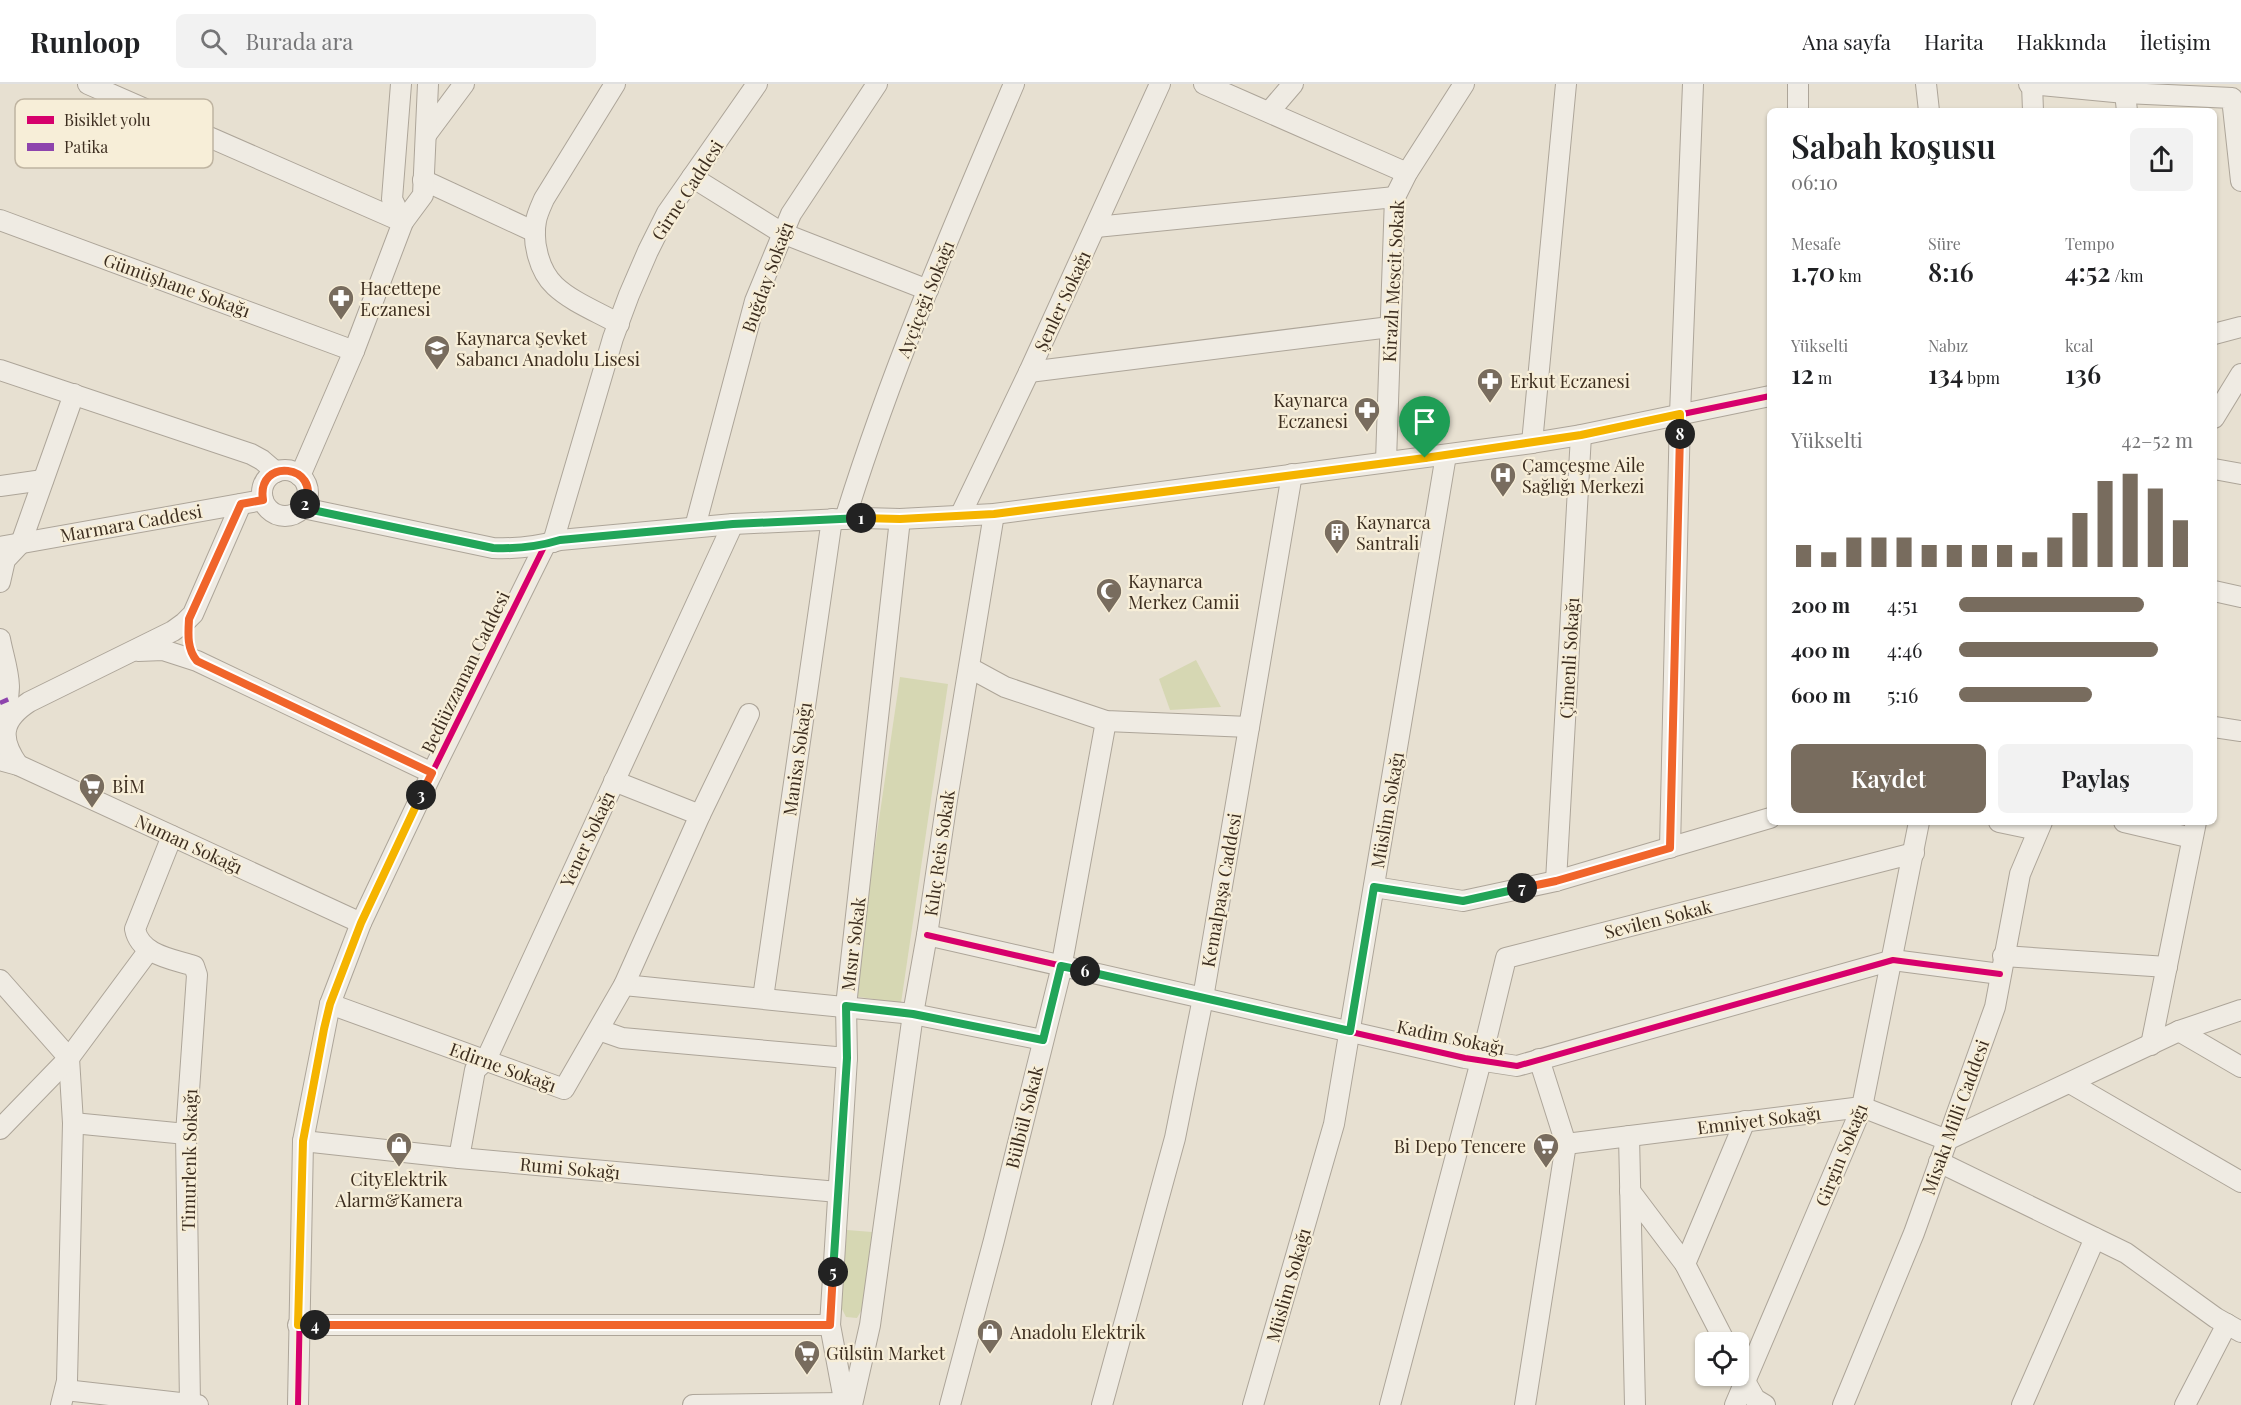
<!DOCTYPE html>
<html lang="tr">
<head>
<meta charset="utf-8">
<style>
	body { margin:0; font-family:"Playfair Display",serif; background:#f2f2f2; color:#202124; height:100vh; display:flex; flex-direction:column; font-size:22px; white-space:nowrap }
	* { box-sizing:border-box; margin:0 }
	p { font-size:20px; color:#757577 }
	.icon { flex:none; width:33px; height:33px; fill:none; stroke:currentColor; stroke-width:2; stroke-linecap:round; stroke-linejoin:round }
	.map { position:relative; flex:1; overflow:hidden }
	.details { position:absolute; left:1767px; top:24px; width:450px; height:717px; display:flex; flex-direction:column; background:#fff; border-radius:9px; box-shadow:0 2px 4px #0004 }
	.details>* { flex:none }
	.fabs { position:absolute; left:1695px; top:1248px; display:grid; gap:12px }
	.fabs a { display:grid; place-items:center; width:54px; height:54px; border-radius:9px; background:#fff; box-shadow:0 2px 4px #0004; font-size:30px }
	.pin { position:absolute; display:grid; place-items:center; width:51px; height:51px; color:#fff; margin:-62px -26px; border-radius:50% 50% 50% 0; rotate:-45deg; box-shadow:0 0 6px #0007 }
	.pin .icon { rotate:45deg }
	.km { position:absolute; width:30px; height:30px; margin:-15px; border-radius:50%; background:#222; color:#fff; font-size:16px; line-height:30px; text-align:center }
	.round { display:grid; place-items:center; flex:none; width:63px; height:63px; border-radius:9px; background:#f2f2f2 }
	.head { display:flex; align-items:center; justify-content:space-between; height:102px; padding:0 24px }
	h1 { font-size:33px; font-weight:600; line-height:45px }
	.stats { display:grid; grid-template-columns:repeat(3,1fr); gap:9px; height:102px; padding:6px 24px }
	.stats div { display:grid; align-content:center }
	.stats b { font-size:26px; font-weight:600 }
	.stats small { font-size:16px; font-weight:400 }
	.stats p { font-size:16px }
	.chart { height:168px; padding:12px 24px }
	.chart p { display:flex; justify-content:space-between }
	.chart svg { width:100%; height:108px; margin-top:6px; stroke:#786c5e; stroke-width:6 }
	.cta { display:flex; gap:12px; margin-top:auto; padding:12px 24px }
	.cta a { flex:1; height:69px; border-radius:9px; background:#786c5e; color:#fff; font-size:24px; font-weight:600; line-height:69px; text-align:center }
	.cta a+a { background:#f2f2f2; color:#202124 }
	ul { padding:0 24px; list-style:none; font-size:20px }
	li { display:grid; grid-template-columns:96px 72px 1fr; align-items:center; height:45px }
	li i { height:15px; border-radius:8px; background:#786c5e }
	header { display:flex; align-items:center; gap:36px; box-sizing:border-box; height:84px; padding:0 30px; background:#fff; border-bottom:2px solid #e0e0e0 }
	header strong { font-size:28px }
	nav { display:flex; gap:33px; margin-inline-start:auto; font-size:21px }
	.search { width:420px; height:54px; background:#f2f2f2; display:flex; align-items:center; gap:15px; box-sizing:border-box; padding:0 21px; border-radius:9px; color:#757577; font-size:22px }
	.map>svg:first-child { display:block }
	.green { fill:#d6d7b3 }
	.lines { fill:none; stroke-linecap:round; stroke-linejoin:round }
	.minor-casing { stroke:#ada599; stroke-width:22 }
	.minor { stroke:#efebe3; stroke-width:20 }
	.quiet { stroke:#8e44ad; stroke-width:4.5; stroke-dasharray:9 4.5; stroke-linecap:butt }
	.cycleway-casing { stroke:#f7eed8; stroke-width:10 }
	.cycleway { stroke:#d6006c; stroke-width:6 }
	.split-1-casing { stroke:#fff; stroke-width:12 }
	.split-2-casing { stroke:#fff; stroke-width:12 }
	.split-3-casing { stroke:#fff; stroke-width:12 }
	.split-4-casing { stroke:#fff; stroke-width:12 }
	.split-5-casing { stroke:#fff; stroke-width:12 }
	.split-6-casing { stroke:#fff; stroke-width:12 }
	.split-7-casing { stroke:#fff; stroke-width:12 }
	.split-8-casing { stroke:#fff; stroke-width:12 }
	.split-9-casing { stroke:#fff; stroke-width:12 }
	.split-1 { stroke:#f5b400; stroke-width:8 }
	.split-2 { stroke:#22a559; stroke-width:8 }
	.split-3 { stroke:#f0652b; stroke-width:8 }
	.split-4 { stroke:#f5b400; stroke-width:8 }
	.split-5 { stroke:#f0652b; stroke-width:8 }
	.split-6 { stroke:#22a559; stroke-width:8 }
	.split-7 { stroke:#22a559; stroke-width:8 }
	.split-8 { stroke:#f0652b; stroke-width:8 }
	.split-9 { stroke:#f5b400; stroke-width:8 }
	.labels { text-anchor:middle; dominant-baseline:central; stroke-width:4.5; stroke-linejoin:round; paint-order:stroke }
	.street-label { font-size:18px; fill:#3d2e20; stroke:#f7eed8 }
	.poi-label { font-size:18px; fill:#3d2e20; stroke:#f7eed8; text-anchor:start }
	.key { fill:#f7eed8; stroke:#bfb4a1; stroke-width:1.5 }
	.key-label { font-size:16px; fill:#3d2e20 }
</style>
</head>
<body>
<header>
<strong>Runloop</strong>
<div class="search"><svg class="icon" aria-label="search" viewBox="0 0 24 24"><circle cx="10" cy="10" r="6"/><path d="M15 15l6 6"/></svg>Burada ara</div>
<nav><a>Ana sayfa</a><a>Harita</a><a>Hakkında</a><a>İletişim</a></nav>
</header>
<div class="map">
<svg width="2241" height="1321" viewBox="0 0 2241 1321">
	<rect width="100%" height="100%" fill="#e7e0d1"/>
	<g class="green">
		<polygon points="1196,576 1221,623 1170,626 1159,595"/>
		<polygon points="900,593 948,600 901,919 853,912"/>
		<polygon points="847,1146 872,1148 864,1222 857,1234 846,1233 840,1221"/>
	</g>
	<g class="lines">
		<g class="minor-casing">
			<g id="minor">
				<polyline points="88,0 403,138"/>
				<polyline points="401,0 392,115 403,138"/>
				<path d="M 615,0 L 544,115 C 541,122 537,130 536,137 C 532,158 539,187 555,202 C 572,218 598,228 619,240"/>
				<polyline points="1204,0 1407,89"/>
				<polyline points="1798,0 1798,27"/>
				<polyline points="1926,0 1929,27"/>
				<polyline points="2029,0 2125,9 2232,14 2241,97"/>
				<polyline points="2032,0 2033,27"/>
				<polyline points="2125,9 2127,27"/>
				<polyline points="1269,28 1293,0"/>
				<polyline points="426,51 464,0"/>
				<polyline points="692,93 782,149 928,206"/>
				<polyline points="423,96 535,148"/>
				<polyline points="0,136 354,267"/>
				<polyline points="1096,143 1395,113"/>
				<polyline points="2214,250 2241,243"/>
				<polyline points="0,286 251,370 262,376 276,388"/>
				<polyline points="1029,288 1390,243"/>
				<polyline points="2214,334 2241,290"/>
				<polyline points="1532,359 1566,0"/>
				<polyline points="1386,377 1395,113 1407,89 1464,0"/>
				<polyline points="2214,385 2241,390"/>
				<circle cx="285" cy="409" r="23"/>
				<polyline points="300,392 354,267 403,138 423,111 428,0"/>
				<polyline points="0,402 43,396"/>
				<path d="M 303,424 L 493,464 C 517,465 537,463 560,456 L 733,440 L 864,434 L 900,435 L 994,430 L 1532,359 L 1581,351 L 1770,312"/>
				<polyline points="960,432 1029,288 1160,0"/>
				<path d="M 845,435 C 891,286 953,143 1014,0"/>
				<polyline points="695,443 755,217 791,130 877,0"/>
				<polyline points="553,458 613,254 629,211 648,167 667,129 757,0"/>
				<polyline points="0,463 263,416"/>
				<polyline points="0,498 5,476 21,459 74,310"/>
				<polyline points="2214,507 2241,513"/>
				<path d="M 0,555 C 4,578 18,610 0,629"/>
				<polyline points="138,567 163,566 197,577 432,689"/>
				<polyline points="970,584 1005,603 1106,637 1249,643"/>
				<polyline points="2214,643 2241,647"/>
				<polyline points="0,676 18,681 361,839"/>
				<path d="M 18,681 C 0,655 0,637 29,618 L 173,547 L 184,539 L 193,530 L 241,420"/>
				<polyline points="614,697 700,731"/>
				<polyline points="1999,738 2038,746"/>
				<polyline points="2124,738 2192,754"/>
				<path d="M 172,752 L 135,845 C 140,871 172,875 194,882 L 197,891 L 186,1050 L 190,1320"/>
				<polyline points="1670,764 1680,330 1693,0"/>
				<polyline points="1556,797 1581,351"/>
				<polyline points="1374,803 1463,817 1556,797 1770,734"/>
				<polyline points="927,851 1465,974 1517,982 1893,876 2000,890"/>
				<polyline points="2003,872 2167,883"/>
				<polyline points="0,896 69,974 73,1039 67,1297 61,1321"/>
				<polyline points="624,901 913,930 1043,956"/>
				<polyline points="763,914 832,435"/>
				<polyline points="330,920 564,1005 624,901 700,731 749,630"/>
				<polyline points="599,946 622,954 847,974"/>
				<polyline points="2179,947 2241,983"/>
				<polyline points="2151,961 2196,738"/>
				<polyline points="2070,999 2241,1098"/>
				<polyline points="73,1039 186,1050"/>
				<polyline points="0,1045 69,974 149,866"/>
				<polyline points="1629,1052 1635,1321"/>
				<polyline points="303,1057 459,1074 838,1108"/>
				<polyline points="1566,1060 1862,1023 1947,1056 2179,947 2241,926"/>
				<polyline points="459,1074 475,986 486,976 733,440"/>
				<polyline points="1939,1078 2126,1169 2216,1234 2241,1248"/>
				<polyline points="1630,1107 1685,1180"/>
				<polyline points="298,1241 830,1241"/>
				<polyline points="1725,1258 1685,1180 1745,1037"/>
				<polyline points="1741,1290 1755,1315 1765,1321"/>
				<polyline points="65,1306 198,1321"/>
				<polyline points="298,1321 303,1057 330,920 361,839 432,689 545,461"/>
				<polyline points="693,1321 844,1319"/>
				<polyline points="845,1321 830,1241 847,974 846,922 900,435"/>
				<polyline points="852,1321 870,1241 913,930 927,851 947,716 994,430"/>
				<polyline points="950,1321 994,1156 1060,890 1106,637"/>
				<polyline points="1102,1321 1175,1054 1203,914 1292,390"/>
				<polyline points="1253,1321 1334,1040 1446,371"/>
				<polyline points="1390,1321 1481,977 1506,874 1914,769"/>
				<polyline points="1525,1321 1566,1060 1539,975"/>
				<polyline points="1735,1321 1862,1023 1919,738"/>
				<polyline points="1843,1321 1914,1149 1995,923 2020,790 2042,738"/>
				<polyline points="2022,1321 2095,1154"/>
				<polyline points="2185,1321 2227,1240"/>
			</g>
		</g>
		<use href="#minor" class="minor"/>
		<g class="quiet">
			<polyline points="0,619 9,615"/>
			<polyline points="913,930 1043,956"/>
		</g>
		<g class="cycleway-casing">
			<g id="cycleway">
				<path d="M 303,424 L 493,464 C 517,465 537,463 560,456 L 733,440 L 864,434 L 900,435 L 994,430 L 1532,359 L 1581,351 L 1770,312"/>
				<polyline points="927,851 1465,974 1517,982 1893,876 2000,890"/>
				<polyline points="298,1321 303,1057 330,920 361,839 432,689 545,461"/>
			</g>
		</g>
		<use href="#cycleway" class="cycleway"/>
	</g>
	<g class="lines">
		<g class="split-1-casing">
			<polyline id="split-1" points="861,434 900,435 994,430 1425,374"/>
		</g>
		<g class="split-2-casing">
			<path id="split-2" d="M 305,420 L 303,424 L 493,464 C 516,465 537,463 560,456 L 733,440 L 861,434"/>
		</g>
		<g class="split-3-casing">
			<path id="split-3" d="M 305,420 C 322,381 256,372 263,416 L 241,420 L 189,535 C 188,551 187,565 197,577 L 432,689 L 421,711"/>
		</g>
		<g class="split-4-casing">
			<polyline id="split-4" points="315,1241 298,1241 303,1057 324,945 330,920 361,839 421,711"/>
		</g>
		<g class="split-5-casing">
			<polyline id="split-5" points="315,1241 830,1241 833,1188"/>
		</g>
		<g class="split-6-casing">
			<polyline id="split-6" points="833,1188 847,974 846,922 913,930 1043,956 1061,882 1085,887"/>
		</g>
		<g class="split-7-casing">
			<polyline id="split-7" points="1085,887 1350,947 1374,803 1463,817 1522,804"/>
		</g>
		<g class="split-8-casing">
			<polyline id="split-8" points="1522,804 1556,797 1670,764 1680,350"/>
		</g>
		<g class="split-9-casing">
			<polyline id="split-9" points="1425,374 1581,351 1680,330 1680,350"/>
		</g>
		<use href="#split-1" class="split-1"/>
		<use href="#split-2" class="split-2"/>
		<use href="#split-3" class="split-3"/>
		<use href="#split-4" class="split-4"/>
		<use href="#split-5" class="split-5"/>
		<use href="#split-6" class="split-6"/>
		<use href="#split-7" class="split-7"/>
		<use href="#split-8" class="split-8"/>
		<use href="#split-9" class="split-9"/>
	</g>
	<defs>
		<g id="pharmacy-pin" transform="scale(1.35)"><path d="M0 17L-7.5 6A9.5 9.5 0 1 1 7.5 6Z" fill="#786c5e" stroke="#f7eed8"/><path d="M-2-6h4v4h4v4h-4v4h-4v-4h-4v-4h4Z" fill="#fff"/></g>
		<g id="school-pin" transform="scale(1.35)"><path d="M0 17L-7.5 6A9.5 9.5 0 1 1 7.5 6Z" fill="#786c5e" stroke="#f7eed8"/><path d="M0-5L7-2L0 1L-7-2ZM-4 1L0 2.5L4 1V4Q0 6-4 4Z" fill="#fff"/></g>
		<g id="hospital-pin" transform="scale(1.35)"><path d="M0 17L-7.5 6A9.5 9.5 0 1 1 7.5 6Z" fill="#786c5e" stroke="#f7eed8"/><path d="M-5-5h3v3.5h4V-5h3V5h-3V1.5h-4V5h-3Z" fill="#fff"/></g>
		<g id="building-pin" transform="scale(1.35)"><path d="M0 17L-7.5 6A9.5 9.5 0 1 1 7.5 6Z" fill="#786c5e" stroke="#f7eed8"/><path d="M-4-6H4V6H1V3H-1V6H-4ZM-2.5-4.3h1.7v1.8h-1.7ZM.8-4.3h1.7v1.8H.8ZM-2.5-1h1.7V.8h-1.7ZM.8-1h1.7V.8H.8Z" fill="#fff"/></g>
		<g id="mosque-pin" transform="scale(1.35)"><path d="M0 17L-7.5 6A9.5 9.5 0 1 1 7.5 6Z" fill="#786c5e" stroke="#f7eed8"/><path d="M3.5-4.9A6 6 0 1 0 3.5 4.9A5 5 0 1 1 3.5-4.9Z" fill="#fff"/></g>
		<g id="supermarket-pin" transform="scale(1.35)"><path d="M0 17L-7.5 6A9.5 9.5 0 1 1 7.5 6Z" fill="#786c5e" stroke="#f7eed8"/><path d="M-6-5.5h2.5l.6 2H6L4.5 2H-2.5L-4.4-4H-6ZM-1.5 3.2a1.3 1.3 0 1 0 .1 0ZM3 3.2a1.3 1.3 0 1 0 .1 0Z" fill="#fff"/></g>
		<g id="shop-pin" transform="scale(1.35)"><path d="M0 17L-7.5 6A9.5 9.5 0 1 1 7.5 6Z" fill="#786c5e" stroke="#f7eed8"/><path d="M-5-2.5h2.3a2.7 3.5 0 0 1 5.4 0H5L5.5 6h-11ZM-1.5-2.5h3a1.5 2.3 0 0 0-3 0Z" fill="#fff"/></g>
	</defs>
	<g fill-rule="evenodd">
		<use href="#pharmacy-pin" x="341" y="214"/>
		<use href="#school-pin" x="437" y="264"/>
		<use href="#pharmacy-pin" x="1490" y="297"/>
		<use href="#pharmacy-pin" x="1367" y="326"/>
		<use href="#hospital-pin" x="1503" y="391"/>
		<use href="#building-pin" x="1337" y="448"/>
		<use href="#mosque-pin" x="1109" y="507"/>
		<use href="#supermarket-pin" x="92" y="702"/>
		<use href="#shop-pin" x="399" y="1061"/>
		<use href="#supermarket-pin" x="1546" y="1062"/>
		<use href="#shop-pin" x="990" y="1248"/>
		<use href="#supermarket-pin" x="807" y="1269"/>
	</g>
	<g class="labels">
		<g class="street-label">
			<text transform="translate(687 106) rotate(-57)">Girne Caddesi</text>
			<text transform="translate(767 193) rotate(-70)">Buğday Sokağı</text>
			<text transform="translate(1393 197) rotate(-87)">Kirazlı Mescit Sokak</text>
			<text transform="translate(177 201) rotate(20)">Gümüşhane Sokağı</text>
			<text transform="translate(925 215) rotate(-68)">Ayçiçeği Sokağı</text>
			<text transform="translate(1062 217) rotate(-65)">Şenler Sokağı</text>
			<text transform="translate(131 439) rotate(-10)">Marmara Caddesi</text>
			<text transform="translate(1569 574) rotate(-87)">Çimenli Sokağı</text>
			<text transform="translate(465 588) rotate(-64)">Bediüzzaman Caddesi</text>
			<text transform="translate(797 675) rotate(-82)">Manisa Sokağı</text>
			<text transform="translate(1387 726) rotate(-80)">Müslim Sokağı</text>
			<text transform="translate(587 755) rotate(-65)">Yener Sokağı</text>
			<text transform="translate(189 760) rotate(25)">Numan Sokağı</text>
			<text transform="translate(939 769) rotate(-82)">Kılıç Reis Sokak</text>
			<text transform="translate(1221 806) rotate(-80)">Kemalpaşa Caddesi</text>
			<text transform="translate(1658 835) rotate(-14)">Sevilen Sokak</text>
			<text transform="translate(853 860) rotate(-83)">Mısır Sokak</text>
			<text transform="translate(1451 953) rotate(12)">Kadim Sokağı</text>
			<text transform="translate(503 983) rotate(20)">Edirne Sokağı</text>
			<text transform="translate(1024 1033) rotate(-76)">Bülbül Sokak</text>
			<text transform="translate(1955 1033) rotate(-70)">Misakı Milli Caddesi</text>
			<text transform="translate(1759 1036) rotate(-7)">Emniyet Sokağı</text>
			<text transform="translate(1841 1071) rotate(-68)">Girgin Sokağı</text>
			<text transform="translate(189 1076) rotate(-89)">Timurlenk Sokağı</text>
			<text transform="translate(570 1084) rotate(5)">Rumi Sokağı</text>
			<text transform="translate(1288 1201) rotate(-74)">Müslim Sokağı</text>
		</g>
		<g class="poi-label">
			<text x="360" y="204">Hacettepe<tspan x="360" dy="21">Eczanesi</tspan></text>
			<text x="456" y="254">Kaynarca Şevket<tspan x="456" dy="21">Sabancı Anadolu Lisesi</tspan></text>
			<text x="1510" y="297">Erkut Eczanesi</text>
			<text x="1348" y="316" text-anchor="end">Kaynarca<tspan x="1348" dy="21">Eczanesi</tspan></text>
			<text x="1522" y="381">Çamçeşme Aile<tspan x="1522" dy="21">Sağlığı Merkezi</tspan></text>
			<text x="1356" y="438">Kaynarca<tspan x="1356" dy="21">Santrali</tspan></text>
			<text x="1128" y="497">Kaynarca<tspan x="1128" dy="21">Merkez Camii</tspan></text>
			<text x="112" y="702">BİM</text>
			<text x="1526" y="1062" text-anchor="end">Bi Depo Tencere</text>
			<text x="399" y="1095" text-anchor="middle">CityElektrik<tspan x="399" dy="21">Alarm&amp;Kamera</tspan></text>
			<text x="1010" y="1248">Anadolu Elektrik</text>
			<text x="826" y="1269">Gülsün Market</text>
		</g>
	</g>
	<rect x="15" y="15" width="198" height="69" rx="9" class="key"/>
	<rect x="27" y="32" width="27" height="8" fill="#d6006c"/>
	<rect x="27" y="59" width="27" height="8" fill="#8e44ad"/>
	<g class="key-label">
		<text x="64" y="42">Bisiklet yolu</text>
		<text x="64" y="69">Patika</text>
	</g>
</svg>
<div class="fabs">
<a><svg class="icon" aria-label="locate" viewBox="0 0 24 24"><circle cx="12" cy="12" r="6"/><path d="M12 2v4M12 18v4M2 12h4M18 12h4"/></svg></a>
</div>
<div class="pin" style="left:1425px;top:374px;background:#1e9e55"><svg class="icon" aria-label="arrive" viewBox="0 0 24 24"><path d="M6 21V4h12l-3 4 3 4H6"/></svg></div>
<b class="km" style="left:861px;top:434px">1</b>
<b class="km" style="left:305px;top:420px">2</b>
<b class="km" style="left:421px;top:711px">3</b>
<b class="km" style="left:315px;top:1241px">4</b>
<b class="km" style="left:833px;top:1188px">5</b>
<b class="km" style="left:1085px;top:887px">6</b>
<b class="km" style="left:1522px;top:804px">7</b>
<b class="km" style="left:1680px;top:350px">8</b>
<section class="details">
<div class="head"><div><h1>Sabah koşusu</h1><p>06:10</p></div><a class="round"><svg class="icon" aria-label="share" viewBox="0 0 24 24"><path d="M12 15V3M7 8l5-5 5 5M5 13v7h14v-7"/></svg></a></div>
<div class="stats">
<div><p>Mesafe</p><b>1.70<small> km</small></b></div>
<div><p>Süre</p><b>8:16</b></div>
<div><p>Tempo</p><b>4:52<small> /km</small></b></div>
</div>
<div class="stats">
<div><p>Yükselti</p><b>12<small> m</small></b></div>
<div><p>Nabız</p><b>134<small> bpm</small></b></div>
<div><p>kcal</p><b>136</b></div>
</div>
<div class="chart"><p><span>Yükselti</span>42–52 m</p>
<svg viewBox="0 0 160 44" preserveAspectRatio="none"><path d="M5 44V35M15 44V38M25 44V32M35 44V32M45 44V32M55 44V35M65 44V35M75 44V35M85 44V35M95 44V38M105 44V32M115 44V22M125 44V9M135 44V6M145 44V12M155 44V25"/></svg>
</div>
<ul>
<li><b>200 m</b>4:51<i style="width:79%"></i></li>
<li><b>400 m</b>4:46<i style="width:85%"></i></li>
<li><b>600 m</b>5:16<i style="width:57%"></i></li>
</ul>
<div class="cta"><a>Kaydet</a><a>Paylaş</a></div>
</section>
</div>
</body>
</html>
